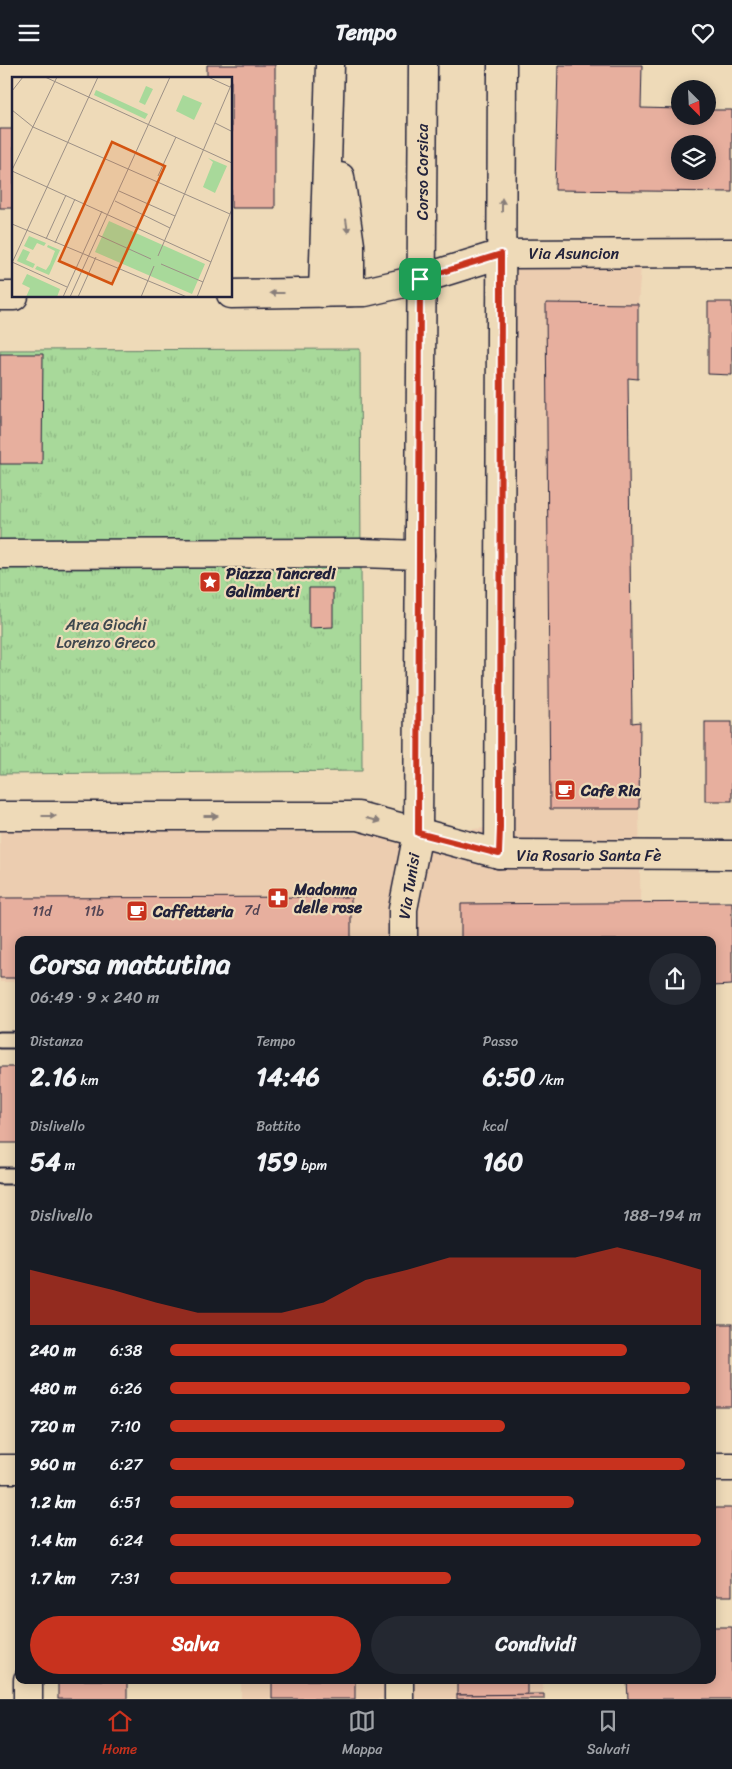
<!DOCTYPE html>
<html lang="it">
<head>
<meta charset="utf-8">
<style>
	body { margin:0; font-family:Sriracha,sans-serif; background:#242831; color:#f1f3f6; height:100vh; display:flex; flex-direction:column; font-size:19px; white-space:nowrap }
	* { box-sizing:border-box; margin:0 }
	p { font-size:16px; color:#9ea1a6 }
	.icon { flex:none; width:28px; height:28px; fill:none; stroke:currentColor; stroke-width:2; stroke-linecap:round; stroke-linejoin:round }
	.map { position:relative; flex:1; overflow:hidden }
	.panel { position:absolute; left:15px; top:871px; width:701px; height:748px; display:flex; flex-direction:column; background:#171b24; border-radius:10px; box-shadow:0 2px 12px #0003 }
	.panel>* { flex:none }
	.needle { width:32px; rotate:156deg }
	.tools { position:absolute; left:671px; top:15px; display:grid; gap:10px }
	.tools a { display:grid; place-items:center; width:45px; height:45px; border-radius:50%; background:#171b24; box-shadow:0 2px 12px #0003; font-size:25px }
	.pin { position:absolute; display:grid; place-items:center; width:42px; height:42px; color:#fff; margin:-21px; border-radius:10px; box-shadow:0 2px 8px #0006 }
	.round { display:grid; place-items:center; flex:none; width:52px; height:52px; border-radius:26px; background:#242831 }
	.head { display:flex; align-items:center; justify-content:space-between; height:85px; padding:0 15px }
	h1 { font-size:28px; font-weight:800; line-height:38px }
	.stats { display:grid; grid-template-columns:repeat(3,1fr); gap:8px; height:85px; padding:5px 15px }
	.stats div { display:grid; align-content:center }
	.stats b { font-size:25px; font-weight:800 }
	.stats small { font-size:14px; font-weight:400 }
	.stats p { font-size:14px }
	.chart { height:140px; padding:10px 15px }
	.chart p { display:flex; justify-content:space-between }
	.chart svg { width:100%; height:90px; margin-top:5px; fill:#c8321e; opacity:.7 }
	.cta { display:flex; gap:10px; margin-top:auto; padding:10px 15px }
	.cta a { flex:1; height:58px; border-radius:30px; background:#c8321e; color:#fff; font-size:20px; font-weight:800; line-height:58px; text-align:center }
	.cta a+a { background:#242831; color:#f1f3f6 }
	ul { padding:0 15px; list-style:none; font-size:16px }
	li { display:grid; grid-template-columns:80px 60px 1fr; align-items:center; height:38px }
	li i { height:12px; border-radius:6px; background:#c8321e }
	header { display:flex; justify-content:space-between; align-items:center; height:65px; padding:0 15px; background:#171b24; font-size:22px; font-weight:800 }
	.tab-bar { display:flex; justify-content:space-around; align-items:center; height:70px; border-top:1px solid #363941; background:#171b24; font-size:14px; color:#9ea1a6 }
	.tab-bar a { display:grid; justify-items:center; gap:2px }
	.tab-bar .on { color:#c8321e }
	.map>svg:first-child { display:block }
	.built { fill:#eccdb0 }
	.grass { fill:url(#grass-tufts); stroke:#657e6a }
	.building { fill:#e7af9e; stroke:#22223b; fill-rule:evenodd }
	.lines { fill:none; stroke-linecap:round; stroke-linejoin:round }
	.lane-casing { stroke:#22223b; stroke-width:19 }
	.street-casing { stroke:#22223b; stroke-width:31 }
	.lane { stroke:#eedab8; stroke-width:15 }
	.street { stroke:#eedab8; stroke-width:28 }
	.oneway { fill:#887e7a }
	.route-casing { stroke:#fff; stroke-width:10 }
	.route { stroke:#c8321e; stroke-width:6 }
	.labels { text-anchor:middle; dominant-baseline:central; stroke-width:4.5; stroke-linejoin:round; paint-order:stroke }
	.number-label { font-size:14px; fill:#534554 }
	.street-label { font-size:16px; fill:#22223b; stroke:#eedab8 }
	.poi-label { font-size:16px; font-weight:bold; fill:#22223b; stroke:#eedab8; text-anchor:start }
	.park-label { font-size:16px; fill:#3d474e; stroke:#eedab8 }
	.inset-road { fill:none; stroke:#9c9086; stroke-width:1 }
	.view { fill:#d45411; fill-opacity:0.15; stroke:#d45411; stroke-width:2.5 }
	.inset-edge { fill:none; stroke:#22223b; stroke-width:2.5 }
</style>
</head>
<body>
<header><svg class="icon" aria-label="menu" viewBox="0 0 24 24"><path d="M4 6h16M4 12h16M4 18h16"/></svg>Tempo<svg class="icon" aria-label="heart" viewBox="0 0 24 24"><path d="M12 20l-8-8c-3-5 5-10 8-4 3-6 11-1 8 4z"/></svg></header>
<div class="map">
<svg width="732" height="1634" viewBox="0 0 732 1634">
	<defs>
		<pattern id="grass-tufts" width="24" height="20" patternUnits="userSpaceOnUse" patternTransform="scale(1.25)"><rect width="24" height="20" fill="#a8d99a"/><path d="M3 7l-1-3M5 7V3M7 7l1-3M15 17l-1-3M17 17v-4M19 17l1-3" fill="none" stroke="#90ba86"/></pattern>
	</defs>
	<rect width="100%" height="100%" fill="#eedab8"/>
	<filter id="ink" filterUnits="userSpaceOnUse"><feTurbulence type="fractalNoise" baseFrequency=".02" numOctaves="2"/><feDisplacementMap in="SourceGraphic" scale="10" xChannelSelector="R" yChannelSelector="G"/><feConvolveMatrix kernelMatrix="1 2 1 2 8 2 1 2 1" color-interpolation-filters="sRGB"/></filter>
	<g filter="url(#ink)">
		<g class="built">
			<polygon points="642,188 638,239 638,314 628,314 632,658 640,657 639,744 641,875 19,875 19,917 0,917 0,765 418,768 500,762 501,189"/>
			<rect x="241" y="1615" width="302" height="19"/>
		</g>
		<polygon class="grass" points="360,284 362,706 0,709 0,285"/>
		<g class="building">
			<polygon points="207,0 275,0 275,143 231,143 231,14 207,14"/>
			<path d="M 558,0 L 642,0 L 641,43 L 680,44 L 680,51 L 708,51 L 708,45 L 732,45 L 732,127 L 555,125 ZM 680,79 L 708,79 L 708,106 L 680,106 Z"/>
			<rect x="0" y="64" width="14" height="79"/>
			<polygon points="708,237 732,237 732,310 708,309"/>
			<polygon points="546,238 638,239 638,314 628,313 632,658 640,657 639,744 550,744"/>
			<polygon points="0,289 43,289 42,399 0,399"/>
			<polygon points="309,523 333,523 333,562 309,563"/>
			<rect x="705" y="657" width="27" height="79"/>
			<polygon points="351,832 351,875 19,875 19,913 0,913 0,833"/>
			<polygon points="732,837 732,920 712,921 712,875 461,875 461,839"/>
			<rect x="0" y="1002" width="19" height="76"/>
			<rect x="712" y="1259" width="20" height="83"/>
			<rect x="712" y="1443" width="20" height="88"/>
			<polygon points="712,1562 732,1562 732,1634 628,1634 627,1615 712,1615"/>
			<rect x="58" y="1615" width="69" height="19"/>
			<rect x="272" y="1615" width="83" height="19"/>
			<rect x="457" y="1615" width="70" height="15"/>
			<polygon points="544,1629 544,1634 457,1634 457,1630"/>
		</g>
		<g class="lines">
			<g class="lane-casing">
				<g id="lane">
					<polyline points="0,975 19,975"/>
					<polyline points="0,1111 19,1111"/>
				</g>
			</g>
			<g class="street-casing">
				<g id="street">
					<polyline points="340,112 350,180 350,227"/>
					<polyline points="323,228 330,0"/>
					<polyline points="231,229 365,227 421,214 501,189 732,188"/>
					<polyline points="0,231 14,231"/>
					<polyline points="0,489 361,488 420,490"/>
					<polyline points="0,751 358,751 499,789 732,790"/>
					<polyline points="499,789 502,0"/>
					<polyline points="403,875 403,844 418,768 423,0"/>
					<polyline points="712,1402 732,1402"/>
					<polyline points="0,1404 19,1404"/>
					<polyline points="28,1634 28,1615"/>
					<polyline points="399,1634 399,1615"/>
				</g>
			</g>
			<use href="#lane" class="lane"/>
			<use href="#street" class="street"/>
		</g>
		<defs><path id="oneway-solid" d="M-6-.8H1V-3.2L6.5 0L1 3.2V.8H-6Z" transform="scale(1.25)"/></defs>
		<g class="oneway">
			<use href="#oneway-solid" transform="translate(502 140) rotate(-90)"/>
			<use href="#oneway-solid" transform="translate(347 161) rotate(82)"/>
			<use href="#oneway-solid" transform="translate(277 228) rotate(180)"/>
			<use href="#oneway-solid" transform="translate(49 751)"/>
			<use href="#oneway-solid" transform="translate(211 751)"/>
			<use href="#oneway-solid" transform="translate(373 755) rotate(15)"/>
		</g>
	</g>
	<g class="lines" filter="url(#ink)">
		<g class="route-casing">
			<polygon id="route" points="501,189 500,762 499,789 418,768 420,214"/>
		</g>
		<use href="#route" class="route"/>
	</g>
	<defs>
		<g id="sight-square" transform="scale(1.125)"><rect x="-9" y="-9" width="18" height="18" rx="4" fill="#c8321e" stroke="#eedab8"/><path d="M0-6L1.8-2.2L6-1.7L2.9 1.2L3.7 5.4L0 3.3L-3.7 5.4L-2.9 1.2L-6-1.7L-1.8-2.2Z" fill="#fff"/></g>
		<g id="cafe-square" transform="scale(1.125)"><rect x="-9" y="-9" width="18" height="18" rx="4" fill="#c8321e" stroke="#eedab8"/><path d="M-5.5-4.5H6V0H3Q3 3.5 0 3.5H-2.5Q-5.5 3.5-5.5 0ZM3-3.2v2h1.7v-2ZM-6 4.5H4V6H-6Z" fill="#fff"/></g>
		<g id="pharmacy-square" transform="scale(1.125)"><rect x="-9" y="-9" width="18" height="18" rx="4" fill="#c8321e" stroke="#eedab8"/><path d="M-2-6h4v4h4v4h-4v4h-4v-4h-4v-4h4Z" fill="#fff"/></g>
	</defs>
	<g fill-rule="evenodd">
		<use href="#sight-square" x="210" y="517"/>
		<use href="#cafe-square" x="565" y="725"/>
		<use href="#pharmacy-square" x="278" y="833"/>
		<use href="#cafe-square" x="137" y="846"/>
	</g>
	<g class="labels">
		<g class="number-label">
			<text x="252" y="845">7d</text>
			<text x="42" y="846">11d</text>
			<text x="94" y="846">11b</text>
		</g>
		<g class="street-label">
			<text transform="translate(422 107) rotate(-90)">Corso Corsica</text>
			<text x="574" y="188">Via Asuncion</text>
			<text x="589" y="790">Via Rosario Santa Fè</text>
			<text transform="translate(409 821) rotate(-81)">Via Tunisi</text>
		</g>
		<g class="poi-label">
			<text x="226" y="508">Piazza Tancredi<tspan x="226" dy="18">Galimberti</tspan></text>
			<text x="581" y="725">Cafe Ria</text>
			<text x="294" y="824">Madonna<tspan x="294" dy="18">delle rose</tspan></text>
			<text x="153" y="846">Caffetteria</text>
		</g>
		<g class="park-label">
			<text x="106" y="559">Area Giochi<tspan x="106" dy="18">Lorenzo Greco</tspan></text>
		</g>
	</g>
	<g transform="translate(12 12)">
		<rect width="220" height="220" fill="#eedab8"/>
		<path d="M 134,9 L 141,12 L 133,28 L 127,25 ZM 84,13 L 136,37 L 133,42 L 82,18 ZM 171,18 L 190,26 L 182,43 L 164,34 ZM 196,81 L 215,89 L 203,116 L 191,110 L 201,85 ZM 97,144 L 193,187 L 180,217 L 83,175 ZM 17,159 L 34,166 L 32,169 L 25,166 L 21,173 L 12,169 ZM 36,168 L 48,173 L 37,198 L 23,192 L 25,189 L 34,193 L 38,187 L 43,174 L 35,170 ZM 11,172 L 18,175 L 14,183 L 23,187 L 21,191 L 5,184 ZM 15,197 L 48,212 L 45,220 L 14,220 L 18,211 L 10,207 Z" fill="#a8d99a"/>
		<path class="inset-road" d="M 33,0 L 220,86M 196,0 L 218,10M 0,14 L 11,0M 0,33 L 21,50 L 218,137M 203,46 L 219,54M 0,93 L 45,0M 0,94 L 199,185M 146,99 L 164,60M 107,114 L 163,139M 103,124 L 158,151M 0,147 L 175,220M 86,158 L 139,182M 34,162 L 54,118M 43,166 L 63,122M 146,179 L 220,6M 0,185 L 55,210M 0,186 L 86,0M 149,187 L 191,205M 51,220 L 90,134M 58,220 L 158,0M 66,220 L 84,180M 129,220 L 142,189M 185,220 L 220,132"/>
		<path class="view" d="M 100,65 L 153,89 L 100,207 L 47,184 Z"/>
		<rect width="220" height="220" class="inset-edge"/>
	</g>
</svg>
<div class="tools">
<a><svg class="needle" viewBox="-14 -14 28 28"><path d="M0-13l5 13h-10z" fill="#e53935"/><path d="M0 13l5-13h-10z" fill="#9ea1a6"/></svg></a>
<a><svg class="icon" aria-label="layers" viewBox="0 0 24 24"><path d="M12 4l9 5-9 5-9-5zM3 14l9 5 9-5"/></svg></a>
</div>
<div class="pin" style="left:420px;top:214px;background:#1e9e55"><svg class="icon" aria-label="arrive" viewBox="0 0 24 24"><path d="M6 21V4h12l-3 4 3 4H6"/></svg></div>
<section class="panel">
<div class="head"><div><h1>Corsa mattutina</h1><p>06:49 · 9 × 240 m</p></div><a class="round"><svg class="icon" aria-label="share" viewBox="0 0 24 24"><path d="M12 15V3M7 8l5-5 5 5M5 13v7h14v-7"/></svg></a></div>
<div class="stats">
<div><p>Distanza</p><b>2.16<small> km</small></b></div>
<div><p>Tempo</p><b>14:46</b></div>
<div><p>Passo</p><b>6:50<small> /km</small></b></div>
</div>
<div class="stats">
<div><p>Dislivello</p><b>54<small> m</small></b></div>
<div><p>Battito</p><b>159<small> bpm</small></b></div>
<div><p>kcal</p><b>160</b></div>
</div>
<div class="chart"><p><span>Dislivello</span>188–194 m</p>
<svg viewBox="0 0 160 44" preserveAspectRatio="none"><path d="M0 44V17L10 22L20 27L30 33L40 38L50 38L60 38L70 33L80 22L90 17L100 11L110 11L120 11L130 11L140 6L150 11L160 17V44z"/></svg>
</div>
<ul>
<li><b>240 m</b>6:38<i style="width:86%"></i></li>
<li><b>480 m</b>6:26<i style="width:98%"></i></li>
<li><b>720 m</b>7:10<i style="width:63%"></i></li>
<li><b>960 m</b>6:27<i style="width:97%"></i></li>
<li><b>1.2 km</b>6:51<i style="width:76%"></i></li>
<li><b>1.4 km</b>6:24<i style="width:100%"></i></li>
<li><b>1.7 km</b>7:31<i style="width:53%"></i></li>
</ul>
<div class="cta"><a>Salva</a><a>Condividi</a></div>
</section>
</div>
<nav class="tab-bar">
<a class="on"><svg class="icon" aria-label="home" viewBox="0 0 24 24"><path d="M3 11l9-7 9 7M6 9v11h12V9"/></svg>Home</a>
<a><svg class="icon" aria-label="map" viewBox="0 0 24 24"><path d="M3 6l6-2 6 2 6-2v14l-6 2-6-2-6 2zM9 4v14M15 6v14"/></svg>Mappa</a>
<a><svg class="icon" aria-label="saved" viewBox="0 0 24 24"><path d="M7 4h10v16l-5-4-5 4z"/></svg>Salvati</a>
</nav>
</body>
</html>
